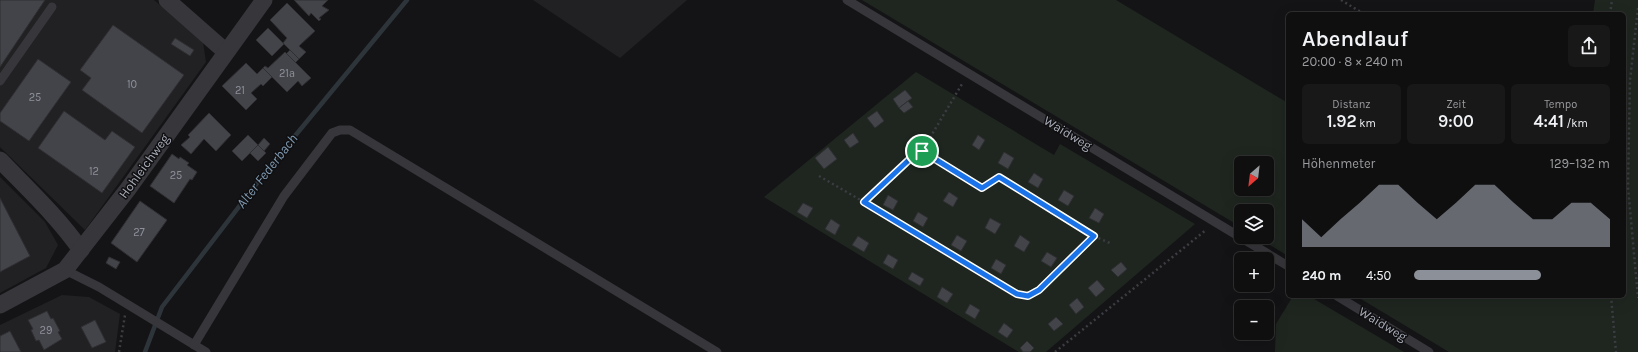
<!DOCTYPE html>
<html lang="de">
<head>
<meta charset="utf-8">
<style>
	body { margin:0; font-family:Karla,sans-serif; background:#181819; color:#f1f3f6; height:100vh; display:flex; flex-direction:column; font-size:15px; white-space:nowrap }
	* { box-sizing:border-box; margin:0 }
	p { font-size:13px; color:#9b9c9f }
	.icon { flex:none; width:22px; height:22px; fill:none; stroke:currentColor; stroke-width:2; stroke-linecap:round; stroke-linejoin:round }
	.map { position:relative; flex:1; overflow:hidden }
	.panel { position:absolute; left:1286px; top:12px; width:340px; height:286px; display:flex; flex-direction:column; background:#0f0f10; border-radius:6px; box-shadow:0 4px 16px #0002,0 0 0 1px #2f2f30 }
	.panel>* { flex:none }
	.needle { width:26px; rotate:208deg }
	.buttons { position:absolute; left:1234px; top:156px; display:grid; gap:8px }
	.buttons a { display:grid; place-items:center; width:40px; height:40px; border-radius:6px; background:#0f0f10; box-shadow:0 4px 16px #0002,0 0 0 1px #2f2f30; font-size:20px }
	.pin { position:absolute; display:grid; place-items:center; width:34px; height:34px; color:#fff; margin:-17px; border:2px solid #fff; border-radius:50%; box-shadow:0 1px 4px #0007 }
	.round { display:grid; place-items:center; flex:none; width:42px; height:42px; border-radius:6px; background:#181819 }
	.summary { display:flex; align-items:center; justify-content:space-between; height:68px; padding:0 16px }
	h1 { font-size:22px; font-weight:600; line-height:30px }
	.stats { display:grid; grid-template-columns:repeat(3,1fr); gap:6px; height:68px; padding:4px 16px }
	.stats div { display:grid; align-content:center; border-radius:6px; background:#181819; text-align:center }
	.stats b { font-size:17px; font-weight:600 }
	.stats small { font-size:11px; font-weight:400 }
	.stats p { font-size:11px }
	.chart { height:112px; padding:8px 16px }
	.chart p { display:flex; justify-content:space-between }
	.chart svg { width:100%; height:72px; margin-top:4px; fill:#8c9099; opacity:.7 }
	ul { padding:0 16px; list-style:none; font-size:13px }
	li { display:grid; grid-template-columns:64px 48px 1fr; align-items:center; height:30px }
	li i { height:10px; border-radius:5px; background:#8c9099 }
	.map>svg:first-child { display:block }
	.built { fill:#212023 }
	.green { fill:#1f2620; fill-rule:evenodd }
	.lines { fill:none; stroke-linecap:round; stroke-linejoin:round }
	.stream { stroke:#2d353b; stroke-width:4.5 }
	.building { fill:#434449; stroke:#2f2f32 }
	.path { stroke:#3c3d42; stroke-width:2.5; stroke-dasharray:2 3; stroke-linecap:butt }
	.lane { stroke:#36363b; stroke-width:9 }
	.street { stroke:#36363b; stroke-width:17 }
	.route-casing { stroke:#fff; stroke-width:8 }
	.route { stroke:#1a73e8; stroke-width:5 }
	.labels { text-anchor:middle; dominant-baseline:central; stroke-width:3; stroke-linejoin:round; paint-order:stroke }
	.number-label { font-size:11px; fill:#8e919b }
	.street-label { font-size:13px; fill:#a7abb6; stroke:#0f0f11 }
	.water-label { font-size:14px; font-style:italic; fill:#7f98af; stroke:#0f0f11 }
</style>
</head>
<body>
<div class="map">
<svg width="1638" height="352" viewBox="0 0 1638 352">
	<rect width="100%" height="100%" fill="#141416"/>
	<g class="built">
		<polygon points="0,0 154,0 203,42 206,62 85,230 0,147"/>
		<polygon points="533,0 687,0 620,58"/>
		<polygon points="0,177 45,222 58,245 46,268 0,293"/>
		<polygon points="62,295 89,297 120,314 115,352 0,352 0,325"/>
	</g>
	<g class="green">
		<path d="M 862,0 L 1116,0 L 1288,103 L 1288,256 L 1257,237 L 1267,237 L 1267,211 L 1241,211 L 1241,227 ZM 1241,163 L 1267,163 L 1267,189 L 1241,189 Z"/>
		<polygon points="1595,0 1638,0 1638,352 1449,352 1356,296 1624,296 1624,14 1593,14"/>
		<polygon points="916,72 1054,155 1060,144 1195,224 1046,352 1019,352 764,197"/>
		<polygon points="1293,296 1309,296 1404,352 1275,352 1276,324"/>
	</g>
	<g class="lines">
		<polyline class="stream" points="145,352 162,307 271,165 407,0"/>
	</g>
	<g class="building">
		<polygon points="0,0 45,0 0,67"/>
		<polygon points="294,0 328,0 322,6 329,10 319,18 321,19 319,21 311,13 309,16"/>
		<polygon points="287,3 315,31 299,46 306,52 299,59 283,43 287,38 270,20"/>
		<polygon points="113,25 184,75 142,133 82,90 91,78 80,70"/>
		<polygon points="268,28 284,44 272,56 256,40"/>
		<polygon points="175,38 194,50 190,56 171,44"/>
		<polygon points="290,50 299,59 295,63 286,54"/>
		<polygon points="285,52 311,78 302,86 298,81 287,92 263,68 265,66 268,68"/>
		<polygon points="38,59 71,82 29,141 0,121 0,113"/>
		<polygon points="246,63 257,74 263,68 272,77 263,86 261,84 251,93 257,99 246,110 222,86"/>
		<polygon points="905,90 912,98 899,108 893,99"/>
		<polygon points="908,101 913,107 904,113 899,108"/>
		<polygon points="64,111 105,140 112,131 135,147 102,193 38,148"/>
		<polygon points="877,111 884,121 875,128 867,118"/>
		<polygon points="209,113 231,135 216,151 204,139 191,154 181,145 190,137 188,135"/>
		<polygon points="853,133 859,142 850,148 844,140"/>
		<polygon points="248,135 258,145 242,161 232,151"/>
		<polygon points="978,135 985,140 979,150 972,145"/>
		<polygon points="264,138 270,144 264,151 258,145"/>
		<polygon points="258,145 266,153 258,161 250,153"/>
		<polygon points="828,147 837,159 824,169 815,158"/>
		<polygon points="1004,152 1014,158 1008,169 998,163"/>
		<polygon points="172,154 179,159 180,157 189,163 187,165 197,172 192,180 190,179 174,203 150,186"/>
		<polygon points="1034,173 1043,179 1038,188 1028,182"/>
		<polygon points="1064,190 1074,196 1068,206 1058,200"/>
		<polygon points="949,192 958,198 953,207 943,201"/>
		<polygon points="888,195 898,201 893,210 883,205"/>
		<polygon points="0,198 30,256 0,272"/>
		<polygon points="140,201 167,220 137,262 111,243"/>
		<polygon points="803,203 813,208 807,218 797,212"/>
		<polygon points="1095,208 1104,214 1099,223 1089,218"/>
		<polygon points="918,212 928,218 923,227 913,221"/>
		<polygon points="990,218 1001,224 995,234 985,228"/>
		<polygon points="831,219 840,225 835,235 825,229"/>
		<polygon points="957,235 967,241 961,251 951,245"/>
		<polygon points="1020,235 1030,242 1024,252 1014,246"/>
		<polygon points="858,236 869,243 864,252 852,245"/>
		<polygon points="1047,252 1057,258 1051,267 1041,261"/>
		<polygon points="888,254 898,260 893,269 883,263"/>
		<polygon points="109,257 120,262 116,269 106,263"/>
		<polygon points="996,259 1006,265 1001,274 991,268"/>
		<polygon points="1121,262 1127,269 1118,277 1111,270"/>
		<polygon points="912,272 924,279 920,286 908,279"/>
		<polygon points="1097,280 1105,289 1096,297 1088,288"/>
		<polygon points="942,287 953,294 947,303 937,297"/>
		<polygon points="1077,298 1084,307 1076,314 1069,305"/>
		<polygon points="970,304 980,310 975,319 965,313"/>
		<polygon points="47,311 51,319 53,318 60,331 58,332 62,339 44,350 39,340 36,341 31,330 33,329 28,320"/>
		<polygon points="1056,317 1063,324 1054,331 1048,324"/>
		<polygon points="95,320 106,342 92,348 81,327"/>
		<polygon points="1004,323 1013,330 1007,338 998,332"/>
		<polygon points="10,331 21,352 0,352 0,336"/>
		<polygon points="1027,341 1034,348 1030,352 1023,352 1020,348"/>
	</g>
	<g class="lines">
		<g class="path">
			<polyline points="1341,0 1364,14"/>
			<polyline points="1638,8 1630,80 1628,187 1638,298"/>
			<polyline points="1610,14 1612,0"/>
			<polyline points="819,176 864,202 912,157 922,151 962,84"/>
			<polyline points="864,202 1017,294 1028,296 1039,290 1094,236 999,177 982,188 922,151"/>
			<polyline points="1094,236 1112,244"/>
			<polyline points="1611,296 1616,352"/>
			<polyline points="119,352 125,315"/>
			<polyline points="1055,352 1206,230"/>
		</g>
		<g class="lane">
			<polyline points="847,0 1288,266"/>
			<polyline points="0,81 52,7"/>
			<polyline points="65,270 99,287 206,352"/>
			<polyline points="1337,296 1429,352"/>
			<polyline points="194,345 284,196 332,133 340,130 350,130 717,352"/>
		</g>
		<g class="street">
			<polyline points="167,0 226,52"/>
			<path d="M 0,160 C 28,189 58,217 81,250"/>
			<polyline points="0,305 65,270 128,189 264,0"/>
		</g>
	</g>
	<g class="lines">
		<g class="route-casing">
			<polygon id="route" points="922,151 982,188 999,177 1094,236 1039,290 1028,296 1017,294 864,202 912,157"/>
		</g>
		<use href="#route" class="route"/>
	</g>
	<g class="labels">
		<g class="number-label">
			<text x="287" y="73">21a</text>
			<text x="132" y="84">10</text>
			<text x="240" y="90">21</text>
			<text x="35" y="97">25</text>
			<text x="94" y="171">12</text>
			<text x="176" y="175">25</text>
			<text x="139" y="232">27</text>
			<text x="46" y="330">29</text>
		</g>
		<g class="street-label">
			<text transform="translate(1068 133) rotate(31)">Waidweg</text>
			<text transform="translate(144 166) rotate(-54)">Hohleichweg</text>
			<text transform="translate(1383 324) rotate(31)">Waidweg</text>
		</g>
		<g class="water-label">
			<text transform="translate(267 171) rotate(-52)">Alter Federbach</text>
		</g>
	</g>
</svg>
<div class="buttons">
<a><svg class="needle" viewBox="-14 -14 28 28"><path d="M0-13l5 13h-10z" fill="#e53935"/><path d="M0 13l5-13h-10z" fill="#9b9c9f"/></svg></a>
<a><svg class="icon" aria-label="layers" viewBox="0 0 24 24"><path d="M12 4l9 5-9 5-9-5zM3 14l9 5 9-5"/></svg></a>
<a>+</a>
<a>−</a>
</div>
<div class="pin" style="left:922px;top:151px;background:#1e9e55"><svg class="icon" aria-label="arrive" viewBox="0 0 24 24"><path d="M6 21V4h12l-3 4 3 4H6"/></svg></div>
<section class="panel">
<div class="summary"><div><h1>Abendlauf</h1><p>20:00 · 8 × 240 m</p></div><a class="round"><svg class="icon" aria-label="share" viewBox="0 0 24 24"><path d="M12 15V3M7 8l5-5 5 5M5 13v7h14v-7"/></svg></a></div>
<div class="stats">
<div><p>Distanz</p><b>1.92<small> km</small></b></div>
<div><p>Zeit</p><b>9:00</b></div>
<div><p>Tempo</p><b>4:41<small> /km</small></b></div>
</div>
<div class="chart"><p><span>Höhenmeter</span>129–132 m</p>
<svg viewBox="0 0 160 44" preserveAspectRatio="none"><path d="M0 44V27L10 38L20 27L30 17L40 6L50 6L60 17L70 27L80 17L90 6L100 6L110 17L120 27L130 27L140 17L150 17L160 27V44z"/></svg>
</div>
<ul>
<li><b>240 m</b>4:50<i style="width:65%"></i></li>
</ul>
</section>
</div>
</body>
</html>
